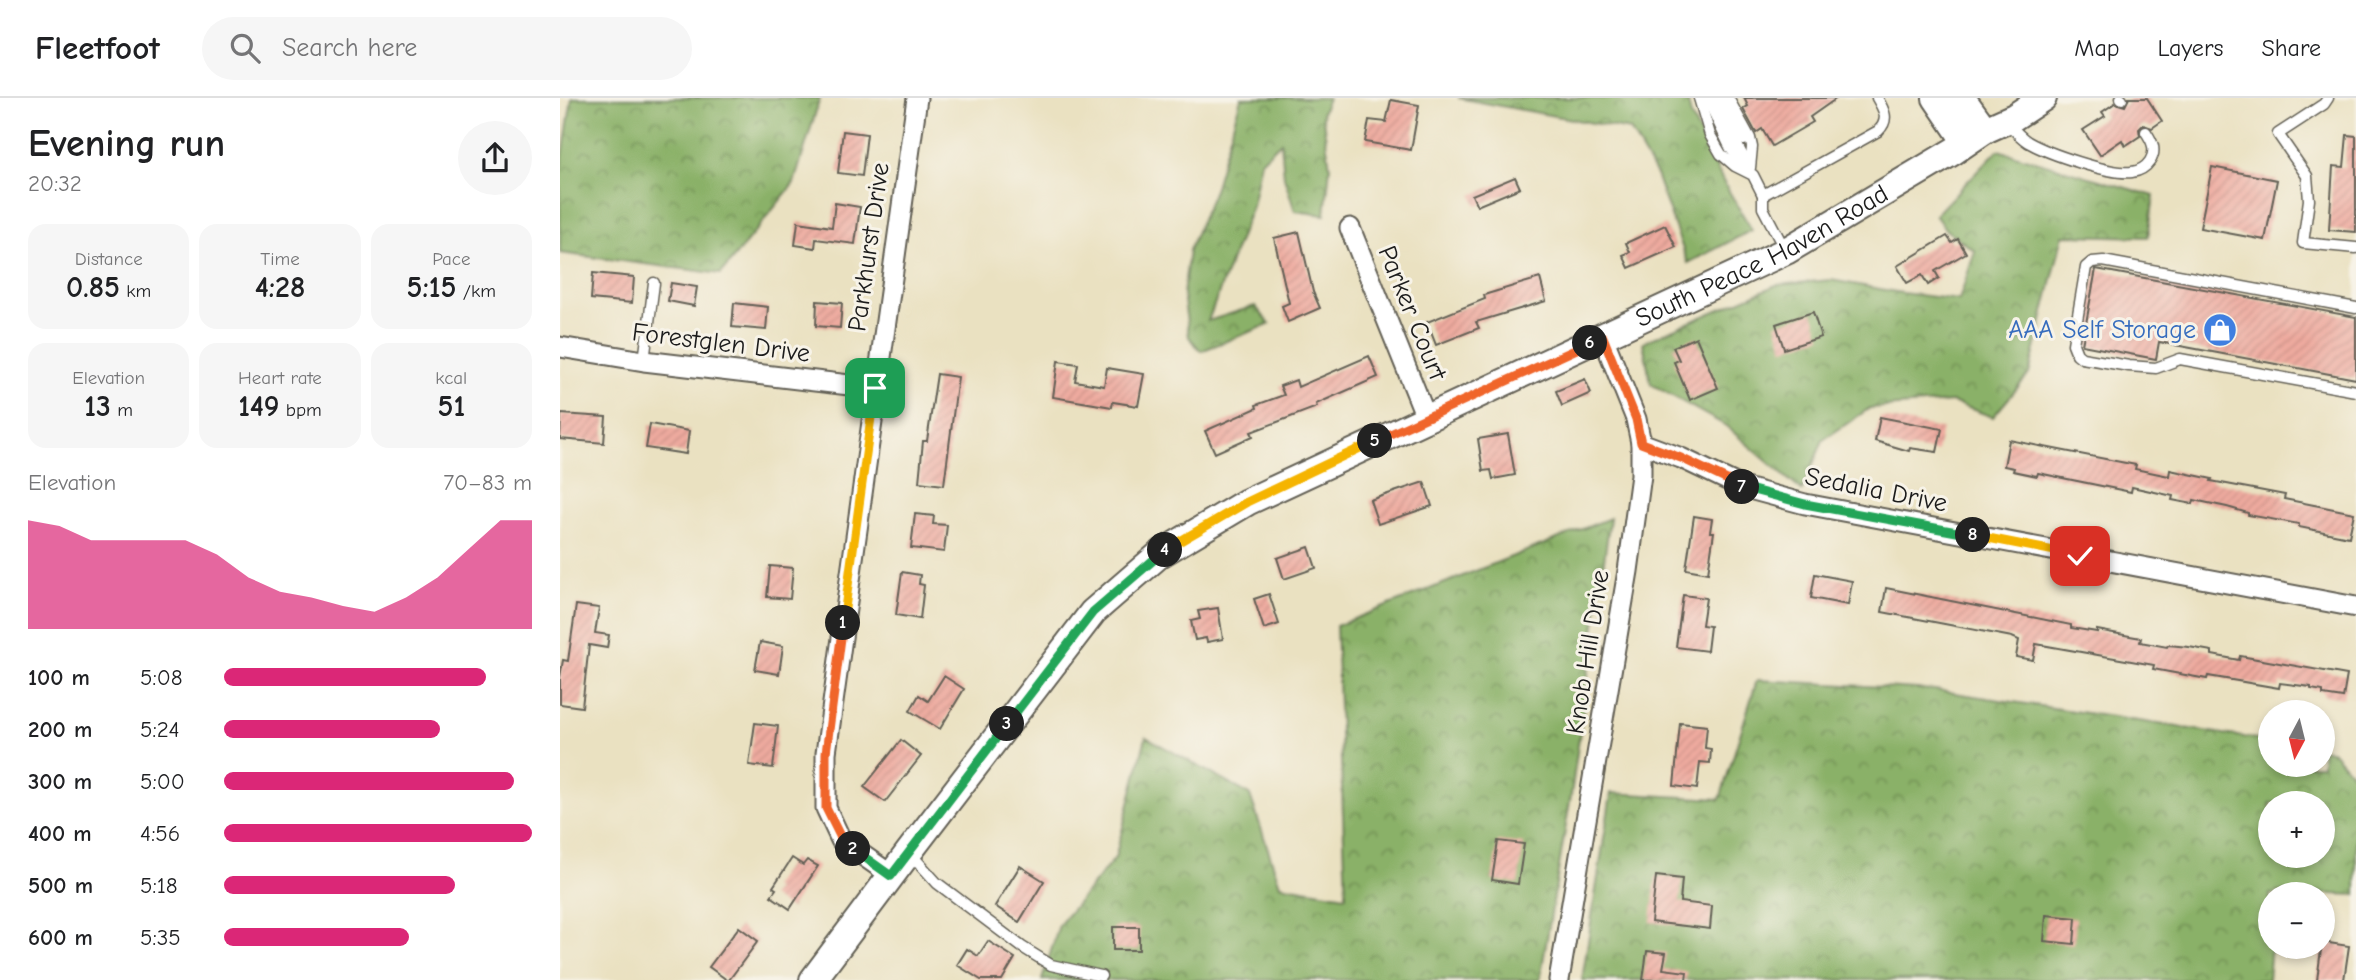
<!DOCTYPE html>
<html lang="en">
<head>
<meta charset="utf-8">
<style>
	body { margin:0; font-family:"Comic Neue",sans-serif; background:#f6f6f6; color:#202124; height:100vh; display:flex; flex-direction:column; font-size:26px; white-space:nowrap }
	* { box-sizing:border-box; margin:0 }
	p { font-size:23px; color:#757577 }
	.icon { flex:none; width:38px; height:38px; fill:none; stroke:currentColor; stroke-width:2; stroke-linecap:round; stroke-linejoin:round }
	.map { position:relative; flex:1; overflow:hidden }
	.details { display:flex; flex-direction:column; background:#fff; width:560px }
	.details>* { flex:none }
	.needle { width:46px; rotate:187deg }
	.controls { position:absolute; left:1698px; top:602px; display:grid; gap:14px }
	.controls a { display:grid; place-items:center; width:77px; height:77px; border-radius:50%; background:#fff; box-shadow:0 4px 10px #0003; font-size:35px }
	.pin { position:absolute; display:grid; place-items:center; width:60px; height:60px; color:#fff; margin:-30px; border-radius:14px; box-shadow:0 4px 10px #0006 }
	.km { position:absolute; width:35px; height:35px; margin:-18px; border-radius:50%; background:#222; color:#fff; font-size:19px; line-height:35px; text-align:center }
	.round { display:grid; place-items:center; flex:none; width:74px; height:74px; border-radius:37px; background:#f6f6f6 }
	.headline { display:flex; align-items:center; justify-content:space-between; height:119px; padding:0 28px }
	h1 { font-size:38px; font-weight:700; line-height:52px }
	.figures { display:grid; grid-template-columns:repeat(3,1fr); gap:10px; height:119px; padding:7px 28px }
	.figures div { display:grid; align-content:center; border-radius:18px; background:#f6f6f6; text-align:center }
	.figures b { font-size:30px; font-weight:700 }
	.figures small { font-size:19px; font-weight:400 }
	.figures p { font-size:19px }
	.chart { height:196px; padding:14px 28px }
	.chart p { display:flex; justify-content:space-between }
	.chart svg { width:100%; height:126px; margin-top:7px; fill:#db2777; opacity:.7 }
	ul { padding:0 28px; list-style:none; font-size:23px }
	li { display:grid; grid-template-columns:112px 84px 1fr; align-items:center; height:52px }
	li i { height:18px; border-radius:9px; background:#db2777 }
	header { display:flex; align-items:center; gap:42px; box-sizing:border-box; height:98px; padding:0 35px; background:#fff; border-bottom:2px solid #e0e0e0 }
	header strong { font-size:33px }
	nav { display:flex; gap:38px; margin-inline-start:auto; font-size:24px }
	.search { width:490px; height:63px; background:#f6f6f6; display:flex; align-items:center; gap:18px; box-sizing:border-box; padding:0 24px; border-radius:38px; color:#757577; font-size:26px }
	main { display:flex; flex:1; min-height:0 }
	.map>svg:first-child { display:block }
	.forest { fill:url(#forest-crowns); stroke:#536642; stroke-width:2; fill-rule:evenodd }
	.building { fill:url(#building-hatch) }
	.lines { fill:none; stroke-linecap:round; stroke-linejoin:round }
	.lane-casing { stroke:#646156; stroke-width:13 }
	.street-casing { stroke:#646156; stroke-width:23 }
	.secondary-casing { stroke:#646156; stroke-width:30 }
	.lane { stroke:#fff; stroke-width:10 }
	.street { stroke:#fff; stroke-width:19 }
	.secondary { stroke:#fff; stroke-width:26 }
	.split-1-casing { stroke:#fff; stroke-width:14 }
	.split-2-casing { stroke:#fff; stroke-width:14 }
	.split-3-casing { stroke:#fff; stroke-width:14 }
	.split-4-casing { stroke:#fff; stroke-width:14 }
	.split-5-casing { stroke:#fff; stroke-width:14 }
	.split-6-casing { stroke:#fff; stroke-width:14 }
	.split-7-casing { stroke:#fff; stroke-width:14 }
	.split-8-casing { stroke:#fff; stroke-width:14 }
	.split-9-casing { stroke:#fff; stroke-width:14 }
	.split-1 { stroke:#f5b400; stroke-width:9 }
	.split-2 { stroke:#f0652b; stroke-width:9 }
	.split-3 { stroke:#22a559; stroke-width:9 }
	.split-4 { stroke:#22a559; stroke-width:9 }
	.split-5 { stroke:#f5b400; stroke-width:9 }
	.split-6 { stroke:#f0652b; stroke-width:9 }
	.split-7 { stroke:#f0652b; stroke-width:9 }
	.split-8 { stroke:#22a559; stroke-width:9 }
	.split-9 { stroke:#f5b400; stroke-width:9 }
	.labels { text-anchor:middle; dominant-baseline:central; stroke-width:6; stroke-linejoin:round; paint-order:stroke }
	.street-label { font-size:26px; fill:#1c1c1c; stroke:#f7f3e8 }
	.shop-label { font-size:26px; fill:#366cbe; stroke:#f7f3e8; text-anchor:end }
</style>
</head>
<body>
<header>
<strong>Fleetfoot</strong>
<div class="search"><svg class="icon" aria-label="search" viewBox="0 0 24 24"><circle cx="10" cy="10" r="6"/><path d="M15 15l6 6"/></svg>Search here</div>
<nav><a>Map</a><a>Layers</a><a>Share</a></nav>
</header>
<main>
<section class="details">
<div class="headline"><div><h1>Evening run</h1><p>20:32</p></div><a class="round"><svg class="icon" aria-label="share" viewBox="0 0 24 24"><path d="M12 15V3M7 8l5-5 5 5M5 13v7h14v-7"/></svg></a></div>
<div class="figures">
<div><p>Distance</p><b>0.85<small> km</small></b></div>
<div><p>Time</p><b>4:28</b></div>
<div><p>Pace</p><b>5:15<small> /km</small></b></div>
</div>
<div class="figures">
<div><p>Elevation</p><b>13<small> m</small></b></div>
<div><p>Heart rate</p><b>149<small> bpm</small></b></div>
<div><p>kcal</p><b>51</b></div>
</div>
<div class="chart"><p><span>Elevation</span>70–83 m</p>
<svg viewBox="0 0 160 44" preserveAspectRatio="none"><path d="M0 44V6L10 8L20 13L30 13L40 13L50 13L60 18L70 26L80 31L90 33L100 36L110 38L120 33L130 26L140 16L150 6L160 6V44z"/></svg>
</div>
<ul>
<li><b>100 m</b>5:08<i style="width:85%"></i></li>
<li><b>200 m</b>5:24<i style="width:70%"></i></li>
<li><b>300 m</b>5:00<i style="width:94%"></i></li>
<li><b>400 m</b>4:56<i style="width:100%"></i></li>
<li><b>500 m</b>5:18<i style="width:75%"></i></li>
<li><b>600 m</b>5:35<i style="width:60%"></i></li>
</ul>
</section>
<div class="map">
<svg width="1796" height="882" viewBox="0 0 1796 882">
	<defs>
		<pattern id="forest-crowns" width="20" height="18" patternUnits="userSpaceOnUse" patternTransform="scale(1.75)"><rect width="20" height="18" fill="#8ab167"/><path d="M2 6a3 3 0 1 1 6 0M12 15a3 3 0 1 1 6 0" fill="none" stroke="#708f54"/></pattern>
		<pattern id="building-hatch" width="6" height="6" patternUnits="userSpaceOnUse" patternTransform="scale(1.75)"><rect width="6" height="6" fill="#eeaa9f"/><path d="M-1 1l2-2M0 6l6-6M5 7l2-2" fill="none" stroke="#cc9288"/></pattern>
	</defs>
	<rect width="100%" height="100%" fill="#f7f3e8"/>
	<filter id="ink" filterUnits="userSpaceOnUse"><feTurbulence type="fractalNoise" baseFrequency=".0143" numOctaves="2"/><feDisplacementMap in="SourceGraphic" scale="14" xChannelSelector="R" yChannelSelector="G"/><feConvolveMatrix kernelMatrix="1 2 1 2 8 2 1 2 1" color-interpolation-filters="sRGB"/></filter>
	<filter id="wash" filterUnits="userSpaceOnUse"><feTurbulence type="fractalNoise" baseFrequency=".00686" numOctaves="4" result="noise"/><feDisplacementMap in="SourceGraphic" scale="28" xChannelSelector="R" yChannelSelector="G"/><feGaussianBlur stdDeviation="1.57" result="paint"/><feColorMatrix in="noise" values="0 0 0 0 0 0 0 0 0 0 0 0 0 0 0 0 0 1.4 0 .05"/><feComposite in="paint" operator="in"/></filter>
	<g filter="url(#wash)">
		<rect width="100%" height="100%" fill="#eae1c1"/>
		<g class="forest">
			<polygon points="12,0 260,0 234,85 161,176 0,155 0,76"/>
			<polygon points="681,0 768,0 762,15 770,69 765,117 735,113 724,79 721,44 701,63 692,108 648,223 695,208 710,226 641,253 629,239 623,196 629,152 654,92"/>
			<polygon points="898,0 1127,0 1131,18 1164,85 1192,132 1128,165 1096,77 1070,32"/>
			<polygon points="1438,52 1594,98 1588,139 1503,137 1469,276 1433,319 1392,304 1310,310 1263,342 1242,393 1166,328 1091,286 1083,244 1216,187 1271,182 1342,195 1399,202 1415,153 1386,132 1375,117"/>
			<polygon points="1050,420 1011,697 980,882 482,882 499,827 555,760 586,639 690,697 720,787 786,798 776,528"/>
			<path d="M 1197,582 L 1375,592 L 1710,643 L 1710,667 L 1762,667 L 1762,651 L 1772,653 L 1796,680 L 1796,797 L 1716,794 L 1715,796 L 1710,796 L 1711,849 L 1708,882 L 1022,882 L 1051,695 L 1160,701 ZM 1710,705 L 1762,705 L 1762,758 L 1710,758 Z"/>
		</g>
		<g id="blocks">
			<g class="building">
				<polygon points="1184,0 1277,0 1250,19 1253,24 1212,48 1202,31 1196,35 1183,11 1188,8"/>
				<polygon points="1569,0 1587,0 1602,23 1592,30 1583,27 1579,31 1580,38 1565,48 1562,42 1540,57 1523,32 1545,18 1542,14 1555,5 1565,8"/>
				<polygon points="831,2 859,7 851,52 805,44 809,22 826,24"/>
				<polygon points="283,33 307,36 302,78 278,75"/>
				<polygon points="1787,37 1796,38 1796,134 1769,132 1773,68 1784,69"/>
				<polygon points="1652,69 1717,82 1705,142 1640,130"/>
				<polygon points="955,79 960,90 917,108 912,97"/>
				<polygon points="275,105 300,109 295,146 256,141 255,150 235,147 238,124 272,129"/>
				<polygon points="1105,127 1116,149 1069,170 1063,157 1070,154 1066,145"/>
				<polygon points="739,134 753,194 760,210 728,224 722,208 729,205 714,140"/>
				<polygon points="1387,138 1392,145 1398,141 1406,155 1375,173 1379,180 1368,187 1362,177 1347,185 1337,168"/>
				<polygon points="1536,171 1796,219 1796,281 1599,244 1596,261 1522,247"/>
				<polygon points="33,175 74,179 72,205 31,201"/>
				<polygon points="980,180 986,203 916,224 919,230 876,247 867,224 925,201 924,197"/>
				<polygon points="111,185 137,189 134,208 108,203"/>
				<polygon points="257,203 282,205 280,230 256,228"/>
				<polygon points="174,205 208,209 206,232 172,229"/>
				<polygon points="1253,214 1261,239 1224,251 1216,226"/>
				<polygon points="1136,239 1158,290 1130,302 1114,264 1119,262 1113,249"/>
				<polygon points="809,258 818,279 756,306 757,309 691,334 693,338 655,355 645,333 697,310 696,307 724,297 720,288 736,282 738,289"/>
				<polygon points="498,263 518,266 515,283 544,288 547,270 584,276 578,308 553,304 552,309 493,299"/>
				<polygon points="377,276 398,279 384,387 359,384 363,343 367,343"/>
				<polygon points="1025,281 1031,295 1002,308 996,293"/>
				<polygon points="1,316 46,319 44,345 0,341"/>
				<polygon points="1320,319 1382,331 1377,354 1350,350 1349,353 1315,343"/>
				<polygon points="90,326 129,333 126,356 86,350"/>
				<polygon points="948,336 955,377 933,381 931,372 923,373 918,341"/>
				<polygon points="1449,342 1576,367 1575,371 1609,378 1610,372 1652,381 1651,383 1725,397 1724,401 1794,415 1789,439 1739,429 1739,426 1688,417 1688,415 1667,409 1634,402 1633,406 1612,402 1613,398 1572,389 1571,394 1478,375 1477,378 1453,373 1454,370 1444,368"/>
				<polygon points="864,384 872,408 818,426 810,402"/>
				<polygon points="355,416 374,418 373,426 387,427 384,454 351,450"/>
				<polygon points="1134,418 1152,421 1150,434 1154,434 1148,475 1126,471"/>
				<polygon points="749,449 756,470 724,481 717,460"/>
				<polygon points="210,468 233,470 230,501 207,499"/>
				<polygon points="342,474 360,477 359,486 364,487 360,521 336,517"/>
				<polygon points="1255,476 1292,483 1288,507 1251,500"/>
				<polygon points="1326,490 1511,527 1511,530 1537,534 1537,532 1581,540 1580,544 1607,549 1608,547 1629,549 1652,553 1652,557 1679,562 1680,558 1787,577 1783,600 1763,597 1763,593 1751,591 1751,589 1720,585 1719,590 1648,578 1647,581 1593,571 1594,567 1476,546 1473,562 1456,559 1459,542 1452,539 1322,514"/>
				<polygon points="709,496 719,526 704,531 694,501"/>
				<polygon points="1123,497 1146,500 1142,527 1150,528 1147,553 1116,549"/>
				<polygon points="16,507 39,510 35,535 49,537 47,550 29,547 22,609 0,606 0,579 3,562 8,563"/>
				<polygon points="658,510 663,541 647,544 646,540 635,542 631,523 640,521 638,513"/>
				<polygon points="200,544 223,548 219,576 195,572"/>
				<polygon points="384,578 404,591 380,631 350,613 359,597 368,603"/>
				<polygon points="195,625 218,628 213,670 189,667"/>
				<polygon points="1120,625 1147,628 1145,650 1151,651 1150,665 1140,664 1137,691 1114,688"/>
				<polygon points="341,642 361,658 325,704 304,689"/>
				<polygon points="938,743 964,746 958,786 932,782"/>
				<polygon points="232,760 243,767 247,762 258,768 230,811 211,798 216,791 213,789"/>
				<polygon points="460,768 484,783 459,824 435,808"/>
				<polygon points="1096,778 1122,781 1120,804 1152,808 1150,831 1091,824"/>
				<polygon points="1486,817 1516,820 1514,846 1484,843"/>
				<polygon points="179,829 198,843 169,882 167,882 149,869"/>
				<rect x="553" y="829" width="26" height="23"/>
				<polygon points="428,843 455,860 442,882 421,882 397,867 407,851 418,858"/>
				<polygon points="1762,844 1789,848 1784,882 1757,882"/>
				<polygon points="1087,853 1106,855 1103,871 1127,874 1126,882 1083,882"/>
			</g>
		</g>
	</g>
	<g filter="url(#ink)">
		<use href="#blocks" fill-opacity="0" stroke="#646156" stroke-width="2"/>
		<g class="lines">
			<g class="lane-casing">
				<g id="lane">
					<polyline points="1139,0 1150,37 1161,56 1175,68 1193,77 1203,97"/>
					<polyline points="1147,0 1171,51 1187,71"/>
					<polyline points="1160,0 1184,42"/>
					<polyline points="1168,0 1190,40 1192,49 1190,70"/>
					<polyline points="1561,0 1562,1"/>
					<polyline points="1768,0 1764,6 1718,36 1747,78 1749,102 1743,145 1796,150"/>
					<polyline points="1154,3 1186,64"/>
					<path d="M 1448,25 C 1454,32 1460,39 1468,44 C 1487,55 1550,77 1572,74 C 1579,73 1586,69 1590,63 C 1597,52 1592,43 1586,34"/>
					<path d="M 1225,152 L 1203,110 L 1203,97 L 1318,33 C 1330,22 1324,12 1317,0"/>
					<polyline points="1796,210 1543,163 1532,164 1526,169 1513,246 1517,256 1522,260 1569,268 1596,270 1620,261 1796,293"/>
					<polyline points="84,263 94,185"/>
					<polyline points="351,756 377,785 462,849 491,867 541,878"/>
				</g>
			</g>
			<g class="street-casing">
				<g id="street">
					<polyline points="790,130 866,319"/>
					<polyline points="0,249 84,263 315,290"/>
					<polyline points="1081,345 1121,360 1182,389 1245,406 1796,509"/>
					<polyline points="331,777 281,742 266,710 266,655 357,0"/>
					<polyline points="999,882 1068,473 1081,377 1081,345 1076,321 1043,239"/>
				</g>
			</g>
			<g class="secondary-casing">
				<g id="secondary">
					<polyline points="1376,0 1406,44"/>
					<polyline points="1402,0 1425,32"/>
					<path id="s1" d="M 253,882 L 349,754 L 533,514 L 600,456 L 687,404 L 1226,153 L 1394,53 L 1425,32 L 1454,19 L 1483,0"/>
				</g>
			</g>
			<use href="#lane" class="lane"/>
			<use href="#street" class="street"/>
			<use href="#secondary" class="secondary"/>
		</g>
	</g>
	<g class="lines" filter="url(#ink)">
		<g class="split-1-casing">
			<polyline id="split-1" points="283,525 315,290"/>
		</g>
		<g class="split-2-casing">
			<polyline id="split-2" points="283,525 266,655 266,710 282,742 293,751"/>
		</g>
		<g class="split-3-casing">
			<polyline id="split-3" points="293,751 331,778 447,626"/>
		</g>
		<g class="split-4-casing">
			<polyline id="split-4" points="447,626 533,514 605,452"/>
		</g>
		<g class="split-5-casing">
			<polyline id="split-5" points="605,452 687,404 815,343"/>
		</g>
		<g class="split-6-casing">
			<polyline id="split-6" points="815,343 1030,245"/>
		</g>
		<g class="split-7-casing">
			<polyline id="split-7" points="1030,245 1043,239 1076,321 1081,345 1121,360 1182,389"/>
		</g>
		<g class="split-8-casing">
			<polyline id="split-8" points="1182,389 1245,406 1413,437"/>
		</g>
		<g class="split-9-casing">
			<polyline id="split-9" points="1413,437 1520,458"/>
		</g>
		<use href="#split-1" class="split-1"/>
		<use href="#split-2" class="split-2"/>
		<use href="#split-3" class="split-3"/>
		<use href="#split-4" class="split-4"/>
		<use href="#split-5" class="split-5"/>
		<use href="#split-6" class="split-6"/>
		<use href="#split-7" class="split-7"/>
		<use href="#split-8" class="split-8"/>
		<use href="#split-9" class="split-9"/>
	</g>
	<defs>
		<g id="shop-disc" transform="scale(1.75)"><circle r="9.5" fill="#3f7fe0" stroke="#f7f3e8"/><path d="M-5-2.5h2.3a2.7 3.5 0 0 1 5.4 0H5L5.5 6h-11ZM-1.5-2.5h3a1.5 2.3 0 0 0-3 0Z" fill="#fff"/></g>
	</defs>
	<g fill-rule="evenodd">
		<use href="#shop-disc" x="1660" y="232"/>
	</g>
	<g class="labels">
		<g class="street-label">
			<text transform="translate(309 149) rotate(-82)">Parkhurst Drive</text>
			<text stroke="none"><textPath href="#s1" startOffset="1223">South Peace Haven Road</textPath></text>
			<text transform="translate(852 215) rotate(68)">Parker Court</text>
			<text transform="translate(161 245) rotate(7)">Forestglen Drive</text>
			<text transform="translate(1316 392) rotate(11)">Sedalia Drive</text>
			<text transform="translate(1028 554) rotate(-81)">Knob Hill Drive</text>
		</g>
		<g class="shop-label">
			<text x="1636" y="232">AAA Self Storage</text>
		</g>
	</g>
</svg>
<div class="controls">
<a><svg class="needle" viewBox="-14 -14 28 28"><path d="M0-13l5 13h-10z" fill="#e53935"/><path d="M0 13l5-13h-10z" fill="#757577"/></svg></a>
<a>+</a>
<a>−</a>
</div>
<div class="pin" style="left:315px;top:290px;background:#1e9e55"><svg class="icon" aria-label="arrive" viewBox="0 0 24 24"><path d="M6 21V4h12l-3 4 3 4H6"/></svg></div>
<div class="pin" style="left:1520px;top:458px;background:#d93025"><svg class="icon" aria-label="check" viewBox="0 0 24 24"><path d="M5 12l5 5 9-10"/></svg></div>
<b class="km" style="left:283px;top:525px">1</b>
<b class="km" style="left:293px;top:751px">2</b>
<b class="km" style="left:447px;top:626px">3</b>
<b class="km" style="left:605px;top:452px">4</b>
<b class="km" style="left:815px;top:343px">5</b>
<b class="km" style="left:1030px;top:245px">6</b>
<b class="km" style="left:1182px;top:389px">7</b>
<b class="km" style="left:1413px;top:437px">8</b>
</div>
</main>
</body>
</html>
